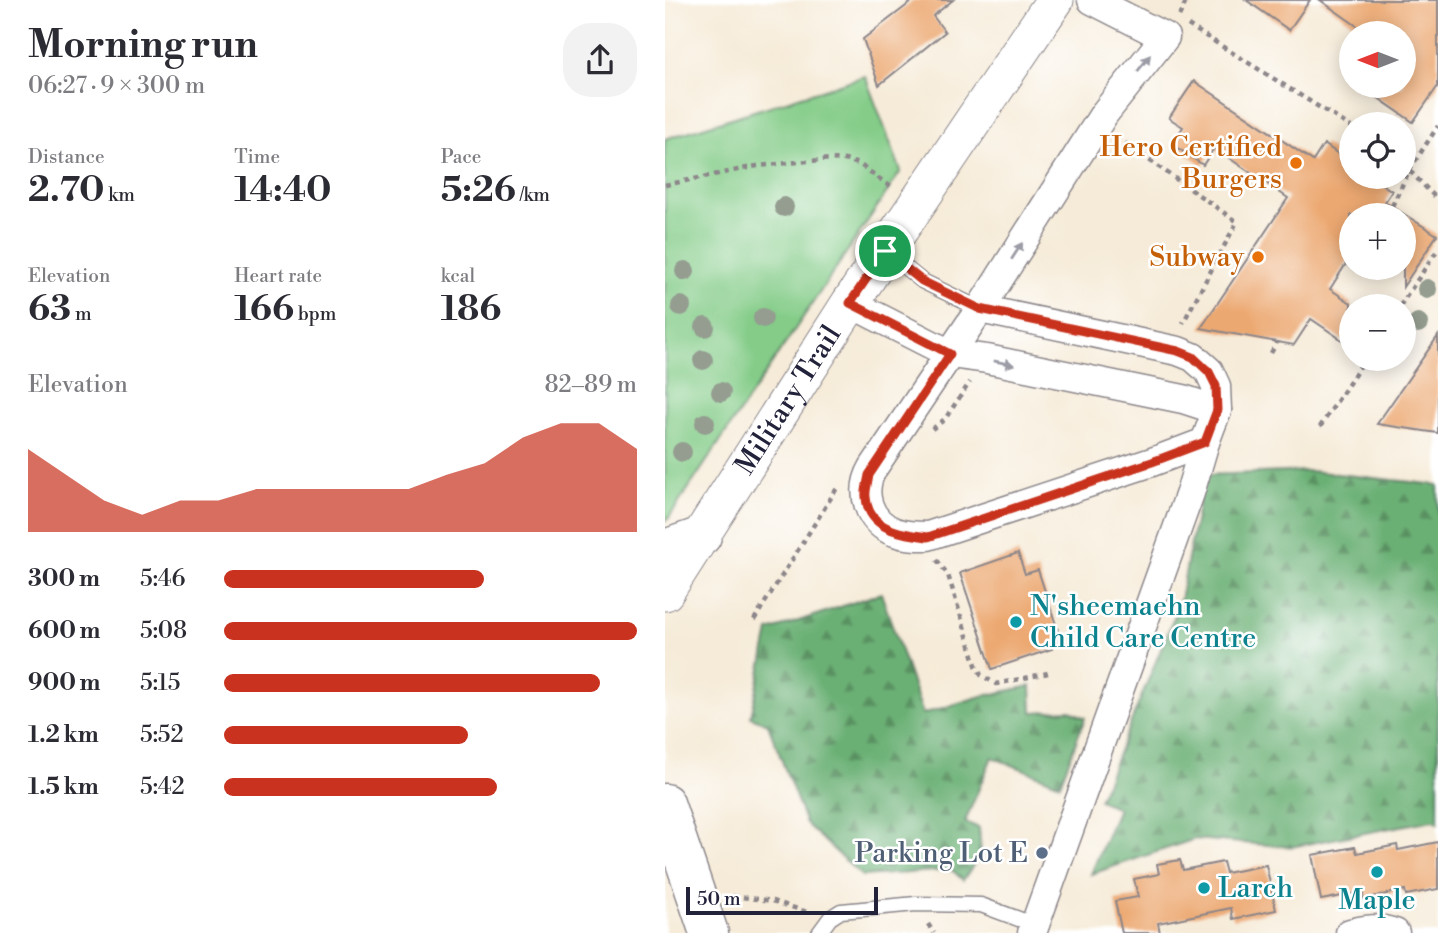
<!DOCTYPE html>
<html lang="en">
<head>
<meta charset="utf-8">
<style>
	body { margin:0; font-family:"Libre Bodoni",serif; background:#f2f2f3; color:#2b2b33; height:100vh; display:flex; flex-direction:column; font-size:26px; white-space:nowrap }
	* { box-sizing:border-box; margin:0 }
	p { font-size:23px; color:#7c7c81 }
	.icon { flex:none; width:38px; height:38px; fill:none; stroke:currentColor; stroke-width:2; stroke-linecap:round; stroke-linejoin:round }
	.map { position:relative; flex:1; overflow:hidden }
	.panel { display:flex; flex-direction:column; background:#fff; width:665px }
	.panel>* { flex:none }
	.needle { width:46px; rotate:270deg }
	.tools { position:absolute; left:674px; top:21px; display:grid; gap:14px }
	.tools a { display:grid; place-items:center; width:77px; height:77px; border-radius:50%; background:#fff; box-shadow:0 4px 18px #0003; font-size:35px }
	.scale { position:absolute; left:21px; bottom:18px; width:192px; box-sizing:border-box; padding-left:7px; border:4px solid #22223b; border-top:0; font-size:19px; line-height:24px; white-space:nowrap; color:#22223b; -webkit-text-stroke:5px #fff; paint-order:stroke }
	.pin { position:absolute; display:grid; place-items:center; width:60px; height:60px; color:#fff; margin:-30px; border:4px solid #fff; border-radius:50%; box-shadow:0 2px 7px #0007 }
	.round { display:grid; place-items:center; flex:none; width:74px; height:74px; border-radius:28px; background:#f2f2f3 }
	.summary { display:flex; align-items:center; justify-content:space-between; height:119px; padding:0 28px }
	h1 { font-size:38px; font-weight:700; line-height:52px }
	.metrics { display:grid; grid-template-columns:repeat(3,1fr); gap:10px; height:119px; padding:7px 28px }
	.metrics div { display:grid; align-content:center }
	.metrics b { font-size:35px; font-weight:700 }
	.metrics small { font-size:19px; font-weight:400 }
	.metrics p { font-size:19px }
	.chart { height:196px; padding:14px 28px }
	.chart p { display:flex; justify-content:space-between }
	.chart svg { width:100%; height:126px; margin-top:7px; fill:#c8321e; opacity:.7 }
	ul { padding:0 28px; list-style:none; font-size:23px }
	li { display:grid; grid-template-columns:112px 84px 1fr; align-items:center; height:52px }
	li i { height:18px; border-radius:9px; background:#c8321e }
	main { display:flex; flex:1; min-height:0 }
	.map>svg:first-child { display:block }
	.grass { fill:#84cc88; stroke:#537762; stroke-width:2 }
	.forest { fill:url(#forest-firs); stroke:#466958; stroke-width:2 }
	.building { fill:#eca871 }
	.lines { fill:none; stroke-linecap:round; stroke-linejoin:round }
	.service-casing { stroke:#8c868a; stroke-width:17 }
	.minor-casing { stroke:#8c868a; stroke-width:31 }
	.tertiary-casing { stroke:#8c868a; stroke-width:39 }
	.secondary-casing { stroke:#8c868a; stroke-width:41 }
	.path { stroke:#8c868a; stroke-width:4.5; stroke-dasharray:5 5; stroke-linecap:butt }
	.service { stroke:#fff; stroke-width:14 }
	.minor { stroke:#fff; stroke-width:28 }
	.tertiary { stroke:#fff; stroke-width:37 }
	.secondary { stroke:#fff; stroke-width:38 }
	.tree { fill:#949d90 }
	.oneway { fill:#9c9ca7 }
	.route-casing { stroke:#fff; stroke-width:14 }
	.route { stroke:#c8321e; stroke-width:9 }
	.food-dot { fill:#e8710a; stroke:#fff; stroke-width:2.5 }
	.culture-dot { fill:#0f9aa8; stroke:#fff; stroke-width:2.5 }
	.service-dot { fill:#5c6f8a; stroke:#fff; stroke-width:2.5 }
	.labels { text-anchor:middle; dominant-baseline:central; stroke-width:5; stroke-linejoin:round; paint-order:stroke }
	.food-label { font-size:28px; fill:#c56008; stroke:#fff; text-anchor:end }
	.street-label { font-size:28px; fill:#22223b; stroke:#fff }
	.culture-label { font-size:28px; fill:#0d838f; stroke:#fff; text-anchor:start }
	.service-label { font-size:28px; fill:#4e5e75; stroke:#fff; text-anchor:end }
</style>
</head>
<body>
<main>
<section class="panel">
<div class="summary"><div><h1>Morning run</h1><p>06:27 · 9 × 300 m</p></div><a class="round"><svg class="icon" aria-label="share" viewBox="0 0 24 24"><path d="M12 15V3M7 8l5-5 5 5M5 13v7h14v-7"/></svg></a></div>
<div class="metrics">
<div><p>Distance</p><b>2.70<small> km</small></b></div>
<div><p>Time</p><b>14:40</b></div>
<div><p>Pace</p><b>5:26<small> /km</small></b></div>
</div>
<div class="metrics">
<div><p>Elevation</p><b>63<small> m</small></b></div>
<div><p>Heart rate</p><b>166<small> bpm</small></b></div>
<div><p>kcal</p><b>186</b></div>
</div>
<div class="chart"><p><span>Elevation</span>82–89 m</p>
<svg viewBox="0 0 160 44" preserveAspectRatio="none"><path d="M0 44V15L10 24L20 33L30 38L40 33L50 33L60 29L70 29L80 29L90 29L100 29L110 24L120 20L130 11L140 6L150 6L160 15V44z"/></svg>
</div>
<ul>
<li><b>300 m</b>5:46<i style="width:63%"></i></li>
<li><b>600 m</b>5:08<i style="width:100%"></i></li>
<li><b>900 m</b>5:15<i style="width:91%"></i></li>
<li><b>1.2 km</b>5:52<i style="width:59%"></i></li>
<li><b>1.5 km</b>5:42<i style="width:66%"></i></li>
</ul>
</section>
<div class="map">
<svg width="773" height="933" viewBox="0 0 773 933">
	<defs>
		<pattern id="forest-firs" width="22" height="20" patternUnits="userSpaceOnUse" patternTransform="scale(1.75)"><rect width="22" height="20" fill="#6bb074"/><path d="M5 1l3.5 6h-7zM16 11l3.5 6h-7z" fill="#588f60"/></pattern>
	</defs>
	<rect width="100%" height="100%" fill="#fff"/>
	<filter id="ink" filterUnits="userSpaceOnUse"><feTurbulence type="fractalNoise" baseFrequency=".0143" numOctaves="2"/><feDisplacementMap in="SourceGraphic" scale="14" xChannelSelector="R" yChannelSelector="G"/><feConvolveMatrix kernelMatrix="1 2 1 2 8 2 1 2 1" color-interpolation-filters="sRGB"/></filter>
	<filter id="wash" filterUnits="userSpaceOnUse"><feTurbulence type="fractalNoise" baseFrequency=".00686" numOctaves="4" result="noise"/><feDisplacementMap in="SourceGraphic" scale="28" xChannelSelector="R" yChannelSelector="G"/><feGaussianBlur stdDeviation="1.57" result="paint"/><feColorMatrix in="noise" values="0 0 0 0 0 0 0 0 0 0 0 0 0 0 0 0 0 1.4 0 .05"/><feComposite in="paint" operator="in"/></filter>
	<g filter="url(#wash)">
		<rect width="100%" height="100%" fill="#f6ebd8"/>
		<polygon class="grass" points="200,76 236,171 3,519 0,521 0,139"/>
		<g class="forest">
			<polygon points="645,471 773,485 773,822 768,820 626,847 530,839 426,874 453,808 434,800 514,605 539,475"/>
			<polygon points="216,593 258,714 313,697 366,686 367,712 405,710 420,718 395,784 327,757 300,822 314,828 316,854 298,880 287,870 197,876 141,824 103,724 86,717 104,631"/>
		</g>
		<g id="blocks">
			<g class="building">
				<polygon points="249,0 288,0 268,16 280,32 214,85 198,39"/>
				<polygon points="581,0 645,0 624,30"/>
				<polygon points="655,0 773,0 773,86 748,122 696,86 738,86 738,33 702,33"/>
				<polygon points="529,81 648,161 659,144 686,163 686,177 706,177 727,191 720,202 772,235 738,287 738,215 686,215 686,256 665,289 686,303 686,346 646,319 629,345 536,328 623,198 549,148 538,165 507,144 518,127 504,118"/>
				<polygon points="773,336 773,433 712,424"/>
				<polygon points="353,553 360,574 373,570 396,640 385,644 387,649 327,669 295,573"/>
				<polygon points="773,842 773,889 741,895 740,890 698,899 698,892 656,900 647,855 690,847 692,853 732,845 733,850"/>
				<polygon points="515,860 518,870 558,862 561,873 601,865 611,910 568,919 566,908 493,923 495,933 457,933 450,901 473,897 469,879 494,874 492,864"/>
			</g>
		</g>
	</g>
	<g filter="url(#ink)">
		<use href="#blocks" fill-opacity="0" stroke="#8c868a" stroke-width="2"/>
		<g class="lines">
			<g class="service-casing">
				<g id="service">
					<polyline points="221,252 257,281 315,309"/>
					<polyline points="154,933 165,918 176,911 251,904 316,905 370,925"/>
				</g>
			</g>
			<g class="minor-casing">
				<g id="minor">
					<polyline points="185,303 285,354 322,359 518,399 552,410"/>
					<path d="M 315,309 L 513,351 L 528,357 L 544,371 L 551,386 L 552,410 L 540,442 L 487,462 L 263,536 C 252,536 240,536 230,532 C 203,522 194,492 208,468 L 315,309 L 439,114 L 500,37 L 427,0"/>
					<polyline points="367,933 525,493 540,442"/>
					<path d="M 685,933 C 701,929 714,927 730,933"/>
				</g>
			</g>
			<g class="tertiary-casing">
				<g id="tertiary">
					<path id="s1" d="M 0,592 L 185,303 L 390,0"/>
				</g>
			</g>
			<g class="secondary-casing">
				<g id="secondary">
					<polyline points="0,549 37,536"/>
					<polyline points="0,803 44,933"/>
				</g>
			</g>
			<g class="path">
				<polyline points="514,16 522,0"/>
				<polyline points="523,25 686,127"/>
				<polyline points="460,143 572,222 518,323"/>
				<polyline points="738,164 773,200"/>
				<polyline points="0,185 92,166 165,159 180,160 194,164 226,187"/>
				<polyline points="727,206 745,169 773,126"/>
				<polyline points="735,306 773,249"/>
				<polyline points="606,353 612,342"/>
				<polyline points="655,427 700,359"/>
				<polyline points="267,429 280,419 305,382"/>
				<polyline points="272,560 283,575 312,668 316,675 331,684 383,673"/>
				<polyline points="89,620 174,485"/>
				<polyline points="68,896 108,901 145,913"/>
				<polyline points="263,924 269,933"/>
			</g>
			<use href="#service" class="service"/>
			<use href="#minor" class="minor"/>
			<use href="#tertiary" class="tertiary"/>
			<use href="#secondary" class="secondary"/>
		</g>
		<g class="tree">
			<circle cx="119" cy="207" r="10"/>
			<circle cx="20" cy="271" r="10"/>
			<circle cx="762" cy="289" r="10"/>
			<circle cx="16" cy="306" r="10"/>
			<circle cx="98" cy="318" r="10"/>
			<circle cx="753" cy="323" r="10"/>
			<circle cx="40" cy="327" r="10"/>
			<circle cx="38" cy="360" r="10"/>
			<circle cx="56" cy="392" r="10"/>
			<circle cx="40" cy="423" r="10"/>
			<circle cx="17" cy="452" r="10"/>
		</g>
		<defs><path id="oneway-solid" d="M-6-.8H1V-3.2L6.5 0L1 3.2V.8H-6Z" transform="scale(1.75)"/></defs>
		<g class="oneway">
			<use href="#oneway-solid" transform="translate(479 63) rotate(-52)"/>
			<use href="#oneway-solid" transform="translate(352 251) rotate(-57)"/>
			<use href="#oneway-solid" transform="translate(339 363) rotate(11)"/>
		</g>
	</g>
	<g class="lines" filter="url(#ink)">
		<g class="route-casing">
			<path id="route" d="M 220,251 L 257,281 L 315,309 L 513,351 L 528,357 L 544,372 L 551,386 L 552,410 L 540,442 L 487,462 L 263,537 C 238,534 203,530 201,497 C 200,490 203,482 204,475 L 285,354 L 185,303 Z"/>
		</g>
		<use href="#route" class="route"/>
	</g>
	<g class="food-dot">
		<circle cx="631" cy="163" r="7"/>
		<circle cx="593" cy="257" r="7"/>
	</g>
	<g class="culture-dot">
		<circle cx="351" cy="622" r="7"/>
		<circle cx="712" cy="872" r="7"/>
		<circle cx="539" cy="888" r="7"/>
	</g>
	<circle class="service-dot" cx="377" cy="853" r="7"/>
	<g class="labels">
		<g class="food-label">
			<text x="617" y="147">Hero Certified<tspan x="617" dy="32">Burgers</tspan></text>
			<text x="579" y="257">Subway</text>
		</g>
		<g class="street-label">
			<text stroke="none"><textPath href="#s1" startOffset="228">Military Trail</textPath></text>
		</g>
		<g class="culture-label">
			<text x="365" y="606">N'sheemaehn<tspan x="365" dy="32">Child Care Centre</tspan></text>
			<text x="553" y="888">Larch</text>
			<text x="712" y="900" text-anchor="middle">Maple</text>
		</g>
		<g class="service-label">
			<text x="363" y="853">Parking Lot E</text>
		</g>
	</g>
</svg>
<div class="tools">
<a><svg class="needle" viewBox="-14 -14 28 28"><path d="M0-13l5 13h-10z" fill="#e53935"/><path d="M0 13l5-13h-10z" fill="#7c7c81"/></svg></a>
<a><svg class="icon" aria-label="locate" viewBox="0 0 24 24"><circle cx="12" cy="12" r="6"/><path d="M12 2v4M12 18v4M2 12h4M18 12h4"/></svg></a>
<a>+</a>
<a>−</a>
</div>
<div class="scale">50 m</div>
<div class="pin" style="left:220px;top:251px;background:#1e9e55"><svg class="icon" aria-label="arrive" viewBox="0 0 24 24"><path d="M6 21V4h12l-3 4 3 4H6"/></svg></div>
</div>
</main>
</body>
</html>
